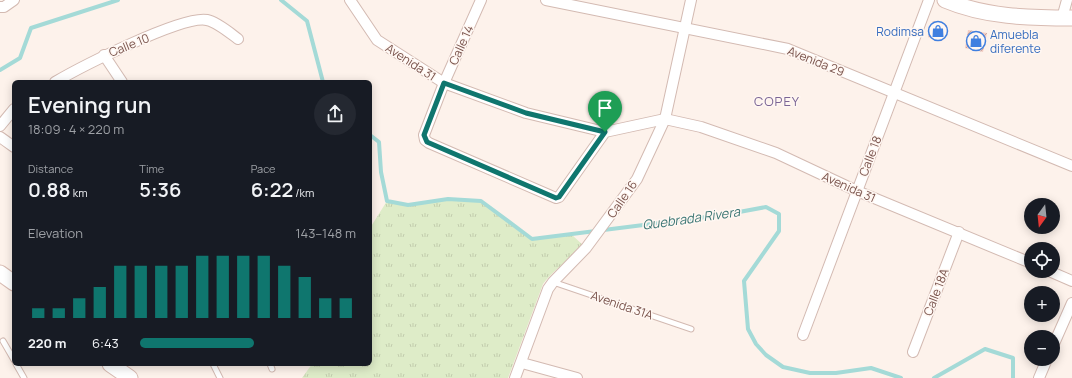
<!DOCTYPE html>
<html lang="en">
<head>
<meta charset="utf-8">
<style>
	body { margin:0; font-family:Manrope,sans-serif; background:#242831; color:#f1f3f6; height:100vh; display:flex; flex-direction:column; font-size:15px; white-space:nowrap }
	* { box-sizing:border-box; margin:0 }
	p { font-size:13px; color:#9ea1a6 }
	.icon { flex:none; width:22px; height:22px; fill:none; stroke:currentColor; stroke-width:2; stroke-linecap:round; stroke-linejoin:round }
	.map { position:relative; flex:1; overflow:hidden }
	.panel { position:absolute; left:12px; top:80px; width:360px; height:286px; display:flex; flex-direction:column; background:#171b24; border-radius:6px; box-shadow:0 2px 10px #0003 }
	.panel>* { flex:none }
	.needle { width:26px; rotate:195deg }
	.tools { position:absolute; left:1024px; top:198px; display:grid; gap:8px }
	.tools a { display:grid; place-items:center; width:36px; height:36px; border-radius:50%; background:#171b24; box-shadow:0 2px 10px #0003; font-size:20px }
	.pin { position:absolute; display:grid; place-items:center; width:34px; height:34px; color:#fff; margin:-41px -17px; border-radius:50% 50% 50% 0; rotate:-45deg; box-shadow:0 0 4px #0007 }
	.pin .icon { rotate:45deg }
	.round { display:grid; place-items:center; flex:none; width:42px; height:42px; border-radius:21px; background:#242831 }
	.head { display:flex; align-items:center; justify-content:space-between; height:68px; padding:0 16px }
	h1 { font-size:22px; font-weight:600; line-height:30px }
	.figures { display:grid; grid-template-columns:repeat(3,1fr); gap:6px; height:68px; padding:4px 16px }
	.figures div { display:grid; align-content:center }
	.figures b { font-size:20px; font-weight:600 }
	.figures small { font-size:11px; font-weight:400 }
	.figures p { font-size:11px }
	.chart { height:112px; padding:8px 16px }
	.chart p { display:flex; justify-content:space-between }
	.chart svg { width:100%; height:72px; margin-top:4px; stroke:#0f766e; stroke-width:6 }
	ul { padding:0 16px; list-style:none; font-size:13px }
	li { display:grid; grid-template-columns:64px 48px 1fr; align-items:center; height:30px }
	li i { height:10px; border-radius:5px; background:#0f766e }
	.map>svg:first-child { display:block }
	.grass { fill:url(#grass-tufts) }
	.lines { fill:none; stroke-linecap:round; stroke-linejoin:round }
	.stream { stroke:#a4dad7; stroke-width:4 }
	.building { fill:url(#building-hatch) }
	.lane-casing { stroke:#d3bab2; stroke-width:7 }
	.street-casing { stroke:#d3bab2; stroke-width:12 }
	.secondary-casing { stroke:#d8bbb2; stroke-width:17 }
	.lane { stroke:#fff; stroke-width:5 }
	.street { stroke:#fff; stroke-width:10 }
	.secondary { stroke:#fff; stroke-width:15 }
	.route-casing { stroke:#fff; stroke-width:8 }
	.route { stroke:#0f766e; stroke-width:5 }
	.labels { text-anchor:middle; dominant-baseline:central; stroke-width:3; stroke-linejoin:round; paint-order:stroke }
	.shop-label { font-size:12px; fill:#366cbe; stroke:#fff7f2; text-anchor:end }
	.street-label { font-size:12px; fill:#79534c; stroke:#fff7f2 }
	.neighbourhood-label { font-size:13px; letter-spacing:1px; fill:#7b6595; stroke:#fff7f2 }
	.water-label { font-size:13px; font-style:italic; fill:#3c7674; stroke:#fff7f2 }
</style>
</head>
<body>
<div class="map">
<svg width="1072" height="378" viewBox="0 0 1072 378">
	<defs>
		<pattern id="grass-tufts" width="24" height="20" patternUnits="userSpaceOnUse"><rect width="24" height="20" fill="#deecc8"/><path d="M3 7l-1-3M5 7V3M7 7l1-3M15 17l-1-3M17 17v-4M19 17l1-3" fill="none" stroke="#c2ccad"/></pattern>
		<pattern id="building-hatch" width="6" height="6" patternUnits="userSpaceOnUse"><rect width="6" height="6" fill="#f3ccc2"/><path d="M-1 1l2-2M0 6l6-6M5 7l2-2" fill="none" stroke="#caa8a0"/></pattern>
	</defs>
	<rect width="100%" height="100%" fill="#fdf2eb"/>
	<path class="grass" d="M 448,199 L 481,201 L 532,239 L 571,234 L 584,246 C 572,258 552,271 543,284 L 508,378 L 302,378 L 312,364 L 370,364 L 370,228 L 387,201 L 408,205 Z"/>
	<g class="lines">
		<g class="stream">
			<polyline points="281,0 307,21 323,82"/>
			<polyline points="0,70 20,58 31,28 118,0"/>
			<polyline points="370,135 379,142 381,172 387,201 408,205 448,199 481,201 532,239 723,215 766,207 779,214 779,231 744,281 748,329 756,344 766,355 783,367 810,373 836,373 871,368 901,378"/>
			<polyline points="934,378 985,349 1013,358 1013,378"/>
		</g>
	</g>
	<g class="building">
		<polygon points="933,21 947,25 942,41 928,37"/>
		<polygon points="968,30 987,33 983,52 965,48"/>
	</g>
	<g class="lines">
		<g class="lane-casing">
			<g id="lane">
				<polyline points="553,282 691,329"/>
				<polyline points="3,341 14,360"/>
				<polyline points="16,364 24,378"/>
				<polyline points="213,364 220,378"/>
				<polyline points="270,364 272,369"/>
			</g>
		</g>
		<g class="street-casing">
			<g id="street">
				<polyline points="350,0 377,40 444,83 526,113 605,132"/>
				<polyline points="481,0 444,83 424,135 425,140 429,143 556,198 559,197 605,132 665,119 701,127 776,153 857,191 1031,263"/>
				<polyline points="546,0 788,49 1072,166"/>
				<polyline points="0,7 4,7 14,0"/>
				<polyline points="1062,18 1067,0"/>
				<polyline points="104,55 122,82"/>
				<path d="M 55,82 C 79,68 182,15 207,20 C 217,22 230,33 238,39"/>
				<polyline points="0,126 14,109"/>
				<polyline points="0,137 14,147"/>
				<polyline points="1049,271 1072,281"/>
				<polyline points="803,335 929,0"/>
				<polyline points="1053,346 1072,303"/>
				<polyline points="913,352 959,232"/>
				<polyline points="522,363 577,378"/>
				<polyline points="515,378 548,289 553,282 586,248 637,179 665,119 691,0"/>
				<polyline points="1039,378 1047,359"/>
			</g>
		</g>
		<g class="secondary-casing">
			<g id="secondary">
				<path d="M 945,0 C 985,17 1029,18 1072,18"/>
				<polyline points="0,273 14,283"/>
				<polyline points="110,364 130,378"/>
			</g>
		</g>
		<use href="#lane" class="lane"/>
		<use href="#street" class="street"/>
		<use href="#secondary" class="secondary"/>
	</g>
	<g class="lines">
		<g class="route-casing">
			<polygon id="route" points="444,83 526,113 605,132 559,197 556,198 427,142 424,135"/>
		</g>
		<use href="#route" class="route"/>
	</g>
	<defs>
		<g id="shop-ring" transform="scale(1)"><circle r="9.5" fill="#fff7f2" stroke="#3f7fe0" stroke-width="1.5"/><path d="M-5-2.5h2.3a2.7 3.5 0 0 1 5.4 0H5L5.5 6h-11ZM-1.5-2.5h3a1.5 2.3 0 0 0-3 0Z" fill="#3f7fe0"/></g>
	</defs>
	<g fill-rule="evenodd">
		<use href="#shop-ring" x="938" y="31"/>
		<use href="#shop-ring" x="976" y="41"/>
	</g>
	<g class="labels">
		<g class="shop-label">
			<text x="924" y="31">Rodimsa</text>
			<text x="990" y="34" text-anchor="start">Amuebla<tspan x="990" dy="14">diferente</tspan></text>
		</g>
		<g class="street-label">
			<text transform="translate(129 45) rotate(-22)">Calle 10</text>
			<text transform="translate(461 45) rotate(-66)">Calle 14</text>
			<text transform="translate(816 61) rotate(22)">Avenida 29</text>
			<text transform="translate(411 62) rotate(33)">Avenida 31</text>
			<text transform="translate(870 156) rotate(-69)">Calle 18</text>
			<text transform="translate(849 187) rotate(24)">Avenida 31</text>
			<text transform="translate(622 199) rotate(-55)">Calle 16</text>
			<text transform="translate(936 292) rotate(-69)">Calle 18A</text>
			<text transform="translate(622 305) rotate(19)">Avenida 31A</text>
		</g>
		<g class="neighbourhood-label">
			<text x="777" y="101">COPEY</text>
		</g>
		<g class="water-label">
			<text transform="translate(691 218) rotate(-8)">Quebrada Rivera</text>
		</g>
	</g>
</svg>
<div class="tools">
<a><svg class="needle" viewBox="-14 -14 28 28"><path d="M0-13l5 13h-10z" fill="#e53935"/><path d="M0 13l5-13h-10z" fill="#9ea1a6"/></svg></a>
<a><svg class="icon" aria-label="locate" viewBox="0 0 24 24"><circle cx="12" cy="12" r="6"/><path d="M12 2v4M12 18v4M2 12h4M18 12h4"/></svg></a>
<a>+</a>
<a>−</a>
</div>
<div class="pin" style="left:605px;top:132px;background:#1e9e55"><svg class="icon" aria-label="arrive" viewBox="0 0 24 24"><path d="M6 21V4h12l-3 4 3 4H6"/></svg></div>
<section class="panel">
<div class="head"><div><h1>Evening run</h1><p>18:09 · 4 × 220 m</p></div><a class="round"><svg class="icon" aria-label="share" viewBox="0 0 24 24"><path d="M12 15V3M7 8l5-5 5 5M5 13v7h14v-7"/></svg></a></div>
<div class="figures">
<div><p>Distance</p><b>0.88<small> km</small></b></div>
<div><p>Time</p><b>5:36</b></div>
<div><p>Pace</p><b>6:22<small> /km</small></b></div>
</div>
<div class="chart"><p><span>Elevation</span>143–148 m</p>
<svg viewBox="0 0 160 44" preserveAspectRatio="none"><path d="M5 44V38M15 44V38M25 44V32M35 44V25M45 44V12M55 44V12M65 44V12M75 44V12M85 44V6M95 44V6M105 44V6M115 44V6M125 44V12M135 44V19M145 44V32M155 44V32"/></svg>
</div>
<ul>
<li><b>220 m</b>6:43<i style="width:53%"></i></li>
</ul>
</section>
</div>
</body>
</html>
